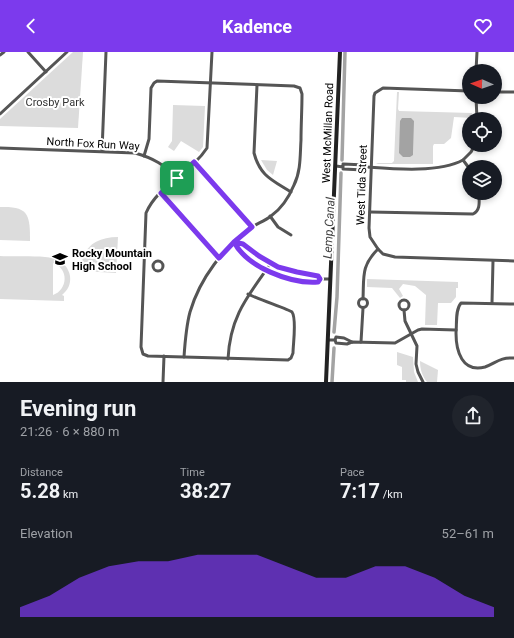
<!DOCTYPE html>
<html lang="en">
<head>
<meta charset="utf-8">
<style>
	body { margin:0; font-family:Roboto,sans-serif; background:#20242c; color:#f1f3f6; height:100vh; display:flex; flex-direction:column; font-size:15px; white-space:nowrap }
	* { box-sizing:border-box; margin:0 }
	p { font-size:13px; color:#9ea1a6 }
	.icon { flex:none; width:22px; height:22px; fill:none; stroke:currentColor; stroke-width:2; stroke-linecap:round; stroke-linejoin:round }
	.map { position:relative; height:330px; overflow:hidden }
	.details { display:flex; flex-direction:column; background:#171b24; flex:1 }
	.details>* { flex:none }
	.needle { width:26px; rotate:272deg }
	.buttons { position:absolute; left:462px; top:12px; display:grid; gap:8px }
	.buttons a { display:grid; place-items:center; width:40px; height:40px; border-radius:50%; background:#171b24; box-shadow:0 2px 6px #0003; font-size:20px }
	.pin { position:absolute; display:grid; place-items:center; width:34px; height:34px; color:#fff; margin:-17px; border-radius:8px; box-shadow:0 2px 6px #0006 }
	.round { display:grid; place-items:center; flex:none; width:42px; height:42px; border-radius:21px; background:#20242c }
	.head { display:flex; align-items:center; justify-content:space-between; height:68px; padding:0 20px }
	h1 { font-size:22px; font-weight:700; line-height:30px }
	.stats { display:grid; grid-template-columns:repeat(3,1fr); gap:6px; height:68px; padding:4px 20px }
	.stats div { display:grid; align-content:center }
	.stats b { font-size:20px; font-weight:700 }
	.stats small { font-size:11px; font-weight:400 }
	.stats p { font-size:11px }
	.chart { height:112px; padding:8px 20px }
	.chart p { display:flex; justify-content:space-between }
	.chart svg { width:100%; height:72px; margin-top:4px; fill:#7c3aed; opacity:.7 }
	header { display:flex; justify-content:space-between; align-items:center; height:52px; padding:0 20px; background:#7c3aed; color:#fff; font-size:18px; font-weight:700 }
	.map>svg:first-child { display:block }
	.green { fill:#dcdcdc; fill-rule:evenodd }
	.water { fill:#a3a3a3 }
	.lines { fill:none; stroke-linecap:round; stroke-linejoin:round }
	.canal { stroke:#a3a3a3; stroke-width:3.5 }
	.street { stroke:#555; stroke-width:3 }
	.secondary { stroke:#222; stroke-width:4 }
	.route-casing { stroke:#fff; stroke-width:8 }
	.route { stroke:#7c3aed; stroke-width:5 }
	.labels { text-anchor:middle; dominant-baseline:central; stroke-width:4; stroke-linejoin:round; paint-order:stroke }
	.park-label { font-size:11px; fill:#333; stroke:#fff }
	.street-label { font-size:11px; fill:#000; stroke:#fff }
	.poi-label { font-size:11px; font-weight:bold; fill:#000; stroke:#fff; text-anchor:start }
	.water-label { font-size:12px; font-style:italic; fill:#444; stroke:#fff }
</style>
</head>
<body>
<header><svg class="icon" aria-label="back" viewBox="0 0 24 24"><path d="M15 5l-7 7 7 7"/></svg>Kadence<svg class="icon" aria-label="heart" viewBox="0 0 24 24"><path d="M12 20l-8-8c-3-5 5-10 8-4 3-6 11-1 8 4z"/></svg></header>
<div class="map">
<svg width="514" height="330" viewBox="0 0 514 330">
	<rect width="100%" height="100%" fill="#fff"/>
	<g class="green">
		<polygon points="73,0 83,0 78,76 0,74 0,67"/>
		<polygon points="397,40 399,40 398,57 399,59 472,61 473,66 454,65 451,86 444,92 434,92 433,94 433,112 378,112 376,111 392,111 394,109"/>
		<polygon points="173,53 205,54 203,95 199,100 181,89 174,99 168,95 172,89"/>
		<polygon points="261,108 277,109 273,123 267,118"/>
		<path d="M 0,155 C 29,154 30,163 30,189 L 0,188 Z"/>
		<path d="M 118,185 L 116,221 L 81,219 C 81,196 95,185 118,185 Z"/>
		<path d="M 0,204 C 14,205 45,203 57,207 C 63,209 69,217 70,224 C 71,232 68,238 62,243 L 64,244 L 64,249 L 0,247 ZM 53,211 C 69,216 68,238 53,243 Z"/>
		<polygon points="367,227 458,230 458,236 456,236 456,245 451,251 438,251 437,273 425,273 426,243 415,234 403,232 399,237 403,244 400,246 392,236 367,235"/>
		<polygon points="397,300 413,305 414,320 418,330 406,330 406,328 402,328 402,315 397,313"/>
		<path d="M 420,309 L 438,318 L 437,330 L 427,330 C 422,324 420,317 420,309 Z"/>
	</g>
	<polygon class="water" points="402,66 411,66 414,69 413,100 413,103 410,105 403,105 399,101 400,69"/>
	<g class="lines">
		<g class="canal">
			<polyline points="342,108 345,0"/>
			<polyline points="334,280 337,245 341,121"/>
			<polyline points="332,330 334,296"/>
		</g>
		<g class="street">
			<polyline points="28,0 46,20"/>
			<path d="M 212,0 L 207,96 C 191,121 158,133 146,161 L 141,295 L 143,302 L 148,304 L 288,308 L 291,306 L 293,301 C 293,292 297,267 292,260 C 290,258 255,246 248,242"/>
			<polyline points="0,3 4,0"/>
			<polyline points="476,19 477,0"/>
			<path d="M 257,33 L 254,101 C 260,124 272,128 291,140"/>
			<polyline points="495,40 514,40"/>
			<polyline points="476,45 477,67"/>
			<polyline points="0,62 67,0"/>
			<path d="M 0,96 L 135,101 C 153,106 165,113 177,126"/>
			<polyline points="102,99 106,0"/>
			<path d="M 144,104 L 149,87 L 151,36 L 154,31 L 157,29 L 294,34 L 300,36 L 302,42 C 302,58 301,73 301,88 C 300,103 301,119 294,133 C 289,145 281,157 271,164 C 265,169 258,171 252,175 C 224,195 200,226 190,260 C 186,275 185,290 184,305"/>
			<polyline points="194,110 253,175"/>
			<polyline points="336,114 343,115 343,117 364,118 367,115 365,113 343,112 343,115"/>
			<path d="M 367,115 C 394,117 439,121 463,108"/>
			<polyline points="469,116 463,108 471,100 475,93"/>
			<polyline points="161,141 219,205"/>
			<path d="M 370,160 L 473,162 C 481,158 479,149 479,141"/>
			<polyline points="270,164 278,175 291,183"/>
			<polyline points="378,197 383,202 395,205 514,209"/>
			<circle cx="158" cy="214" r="5"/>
			<path d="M 320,227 L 318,224 L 297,220 L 278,215 L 259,204 L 243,192 L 234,190 C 247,214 291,232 317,230 L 320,227 L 330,227"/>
			<circle cx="363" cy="251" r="4.5"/>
			<path d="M 363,247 C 364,224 361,214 378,197 L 370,185 L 369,176 L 374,44 L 375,41 L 383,36 L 469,39"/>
			<circle cx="404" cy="253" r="5"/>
			<polyline points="492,251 493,209"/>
			<path d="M 514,252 L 461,251 C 455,258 457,272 456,281 C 456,299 462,321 485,315 C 496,311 500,305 514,306"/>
			<polyline points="404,258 405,269 417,294 416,312 418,320 423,330"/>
			<polyline points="328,288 335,288 336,291 347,292 352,290 395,291 418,278 422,277 456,278"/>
			<polyline points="335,288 336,285 344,286 352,290"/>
			<polyline points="361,290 363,256"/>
			<path d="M 228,307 C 230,264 248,244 271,211"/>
			<polyline points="163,330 164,304"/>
		</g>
		<polyline class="secondary" points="326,330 340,0"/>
	</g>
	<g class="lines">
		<g class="route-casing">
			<path id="route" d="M 177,126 L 161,141 L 219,206 L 234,190 C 247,215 290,232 318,230 L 320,227 L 318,224 L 297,220 L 278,215 L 259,204 L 243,192 L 234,190 L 252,175 L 194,110 L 177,126"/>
		</g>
		<use href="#route" class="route"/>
	</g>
	<defs>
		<g id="school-bare" transform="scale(1.2)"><path d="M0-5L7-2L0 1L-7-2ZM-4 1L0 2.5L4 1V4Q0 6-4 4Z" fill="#000" stroke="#fff" stroke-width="2.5" paint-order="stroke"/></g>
	</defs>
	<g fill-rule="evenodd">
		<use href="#school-bare" x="60" y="207"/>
	</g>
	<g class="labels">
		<g class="park-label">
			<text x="55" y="50">Crosby Park</text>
		</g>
		<g class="street-label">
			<text transform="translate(328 81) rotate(-88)">West McMillan Road</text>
			<text transform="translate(93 92) rotate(3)">North Fox Run Way</text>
			<text transform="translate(362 133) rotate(-88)">West Tida Street</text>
		</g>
		<g class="poi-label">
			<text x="72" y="201">Rocky Mountain<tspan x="72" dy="13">High School</tspan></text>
		</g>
		<g class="water-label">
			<text transform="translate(329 176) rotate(-87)">Lemp Canal</text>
		</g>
	</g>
</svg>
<div class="buttons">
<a><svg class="needle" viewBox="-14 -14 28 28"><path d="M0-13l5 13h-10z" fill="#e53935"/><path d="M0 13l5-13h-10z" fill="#9ea1a6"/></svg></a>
<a><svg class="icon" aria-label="locate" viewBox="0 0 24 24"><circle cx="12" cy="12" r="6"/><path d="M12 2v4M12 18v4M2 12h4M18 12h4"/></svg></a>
<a><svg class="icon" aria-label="layers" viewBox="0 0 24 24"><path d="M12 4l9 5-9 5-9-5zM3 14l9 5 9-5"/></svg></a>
</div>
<div class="pin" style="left:177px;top:126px;background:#1e9e55"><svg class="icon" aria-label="arrive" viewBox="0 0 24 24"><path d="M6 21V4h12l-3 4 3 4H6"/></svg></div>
</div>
<section class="details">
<div class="head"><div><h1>Evening run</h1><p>21:26 · 6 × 880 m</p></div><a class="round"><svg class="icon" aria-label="share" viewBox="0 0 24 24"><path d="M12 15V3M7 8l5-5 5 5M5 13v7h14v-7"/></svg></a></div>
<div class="stats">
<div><p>Distance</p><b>5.28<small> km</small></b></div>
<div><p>Time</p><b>38:27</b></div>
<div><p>Pace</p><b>7:17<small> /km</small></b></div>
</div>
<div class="chart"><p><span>Elevation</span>52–61 m</p>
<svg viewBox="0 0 160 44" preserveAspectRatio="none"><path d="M0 44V38L10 31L20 20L30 13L40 10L50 10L60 6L70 6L80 6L90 13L100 20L110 20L120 13L130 13L140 20L150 31L160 38V44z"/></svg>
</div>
</section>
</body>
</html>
